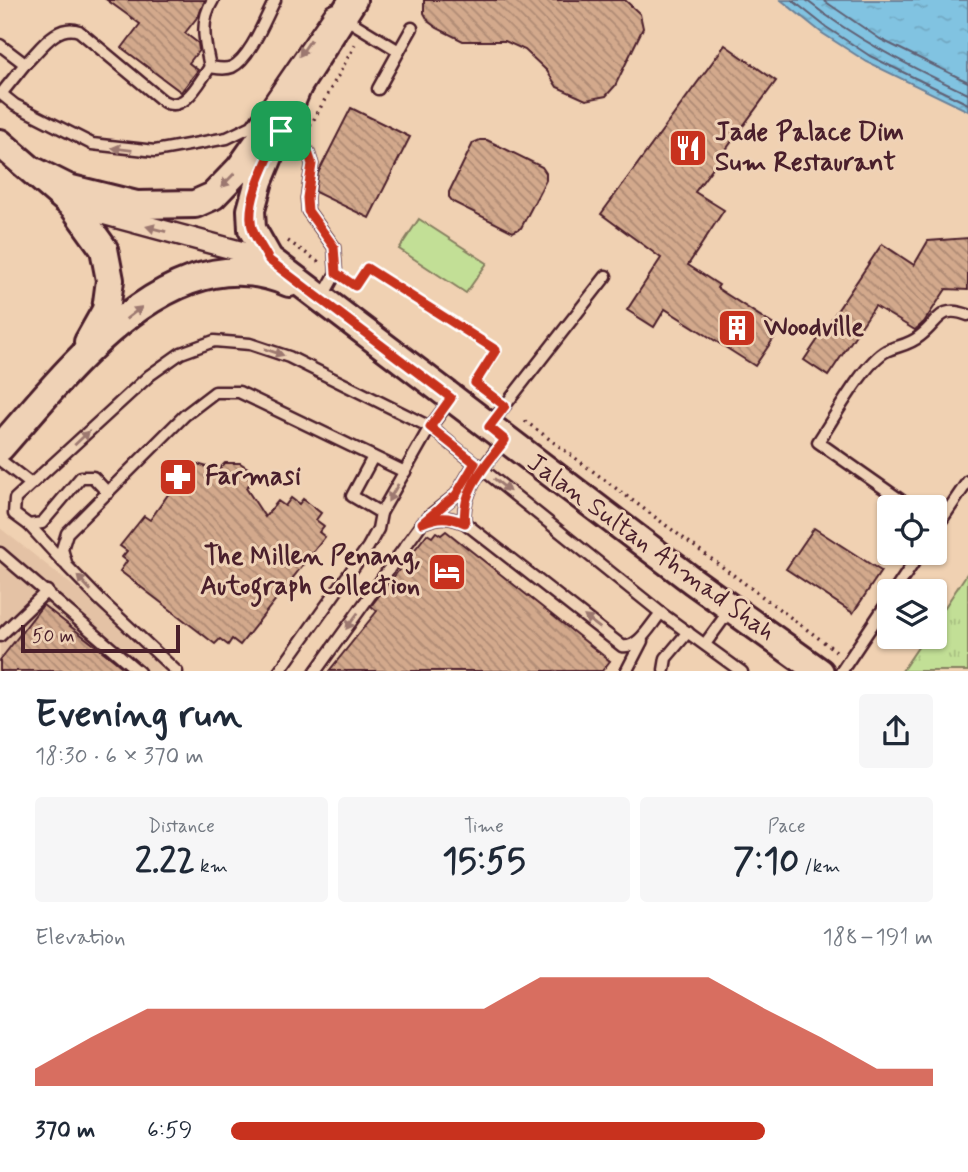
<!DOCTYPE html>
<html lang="en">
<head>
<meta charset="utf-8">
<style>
	body { margin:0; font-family:Mynerve,sans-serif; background:#f6f6f7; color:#1f2937; height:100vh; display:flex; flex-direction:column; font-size:26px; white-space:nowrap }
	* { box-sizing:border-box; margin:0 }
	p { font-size:23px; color:#747a83 }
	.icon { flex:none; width:38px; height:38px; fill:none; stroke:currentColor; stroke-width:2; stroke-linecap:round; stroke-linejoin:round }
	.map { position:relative; height:671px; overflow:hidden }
	.drawer { display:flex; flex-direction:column; background:#fff; flex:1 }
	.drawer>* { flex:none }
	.buttons { position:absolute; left:877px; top:495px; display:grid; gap:14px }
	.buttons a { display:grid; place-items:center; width:70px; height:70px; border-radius:7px; background:#fff; box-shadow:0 2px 5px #0004; font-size:35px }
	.scale { position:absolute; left:21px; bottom:18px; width:159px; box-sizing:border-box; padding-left:7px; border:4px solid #4a1f2b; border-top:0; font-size:19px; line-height:24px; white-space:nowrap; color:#4a1f2b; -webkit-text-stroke:5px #efd2b6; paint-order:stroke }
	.pin { position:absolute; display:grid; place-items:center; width:60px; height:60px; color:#fff; margin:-30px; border-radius:14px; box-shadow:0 4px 10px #0006 }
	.round { display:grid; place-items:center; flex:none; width:74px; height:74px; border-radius:7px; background:#f6f6f7 }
	.head { display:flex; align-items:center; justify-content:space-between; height:119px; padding:0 35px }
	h1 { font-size:38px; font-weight:700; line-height:52px }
	.figures { display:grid; grid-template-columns:repeat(3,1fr); gap:10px; height:119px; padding:7px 35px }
	.figures div { display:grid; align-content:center; border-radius:7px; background:#f6f6f7; text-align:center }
	.figures b { font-size:35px; font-weight:700 }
	.figures small { font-size:19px; font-weight:400 }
	.figures p { font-size:19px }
	.chart { height:196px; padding:14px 35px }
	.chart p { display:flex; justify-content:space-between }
	.chart svg { width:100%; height:126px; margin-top:7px; fill:#c8321e; opacity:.7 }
	ul { padding:0 35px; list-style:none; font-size:23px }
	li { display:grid; grid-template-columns:112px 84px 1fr; align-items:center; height:52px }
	li i { height:18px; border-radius:9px; background:#c8321e }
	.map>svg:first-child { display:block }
	.built { fill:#e4c2a5 }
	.grass { fill:url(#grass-tufts); stroke:#867f60; stroke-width:2 }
	.garden { fill:#c2df96; stroke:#867f60; stroke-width:2 }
	.water { fill:url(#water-ripples); stroke:#6b8198; stroke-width:2 }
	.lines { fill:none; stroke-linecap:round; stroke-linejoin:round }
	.shore { stroke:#606174; stroke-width:2 }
	.building { fill:url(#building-back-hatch); stroke:#4a1f2b; stroke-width:2 }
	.lane-casing { stroke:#4a1f2b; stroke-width:15 }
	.street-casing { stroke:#4a1f2b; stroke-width:24 }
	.secondary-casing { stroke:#4a1f2b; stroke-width:32 }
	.path { stroke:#4a1f2b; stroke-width:3.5; stroke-dasharray:2 5; stroke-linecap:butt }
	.lane { stroke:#efd2b6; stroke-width:10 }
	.street { stroke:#efd2b6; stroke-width:19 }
	.secondary { stroke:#efd2b6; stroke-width:26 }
	.oneway { fill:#9c7870 }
	.route-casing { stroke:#fff; stroke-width:14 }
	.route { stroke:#c8321e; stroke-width:9 }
	.labels { text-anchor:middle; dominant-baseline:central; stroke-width:6; stroke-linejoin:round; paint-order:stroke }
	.poi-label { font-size:26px; font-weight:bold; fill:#4a1f2b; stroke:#efd2b6; text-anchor:start }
	.street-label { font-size:26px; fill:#4a1f2b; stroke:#efd2b6 }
</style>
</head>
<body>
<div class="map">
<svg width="968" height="672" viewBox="0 0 968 672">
	<defs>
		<pattern id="grass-tufts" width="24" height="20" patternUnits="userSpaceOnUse" patternTransform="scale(1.75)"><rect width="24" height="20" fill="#c2df96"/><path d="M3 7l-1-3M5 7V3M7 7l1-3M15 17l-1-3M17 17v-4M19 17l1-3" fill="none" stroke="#a8bf81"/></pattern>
		<pattern id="water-ripples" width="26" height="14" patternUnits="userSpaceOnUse" patternTransform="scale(1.75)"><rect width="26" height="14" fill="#81c3e1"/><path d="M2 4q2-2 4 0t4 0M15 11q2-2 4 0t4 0" fill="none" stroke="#71a7c1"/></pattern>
		<pattern id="building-back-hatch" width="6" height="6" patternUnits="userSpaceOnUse" patternTransform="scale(1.75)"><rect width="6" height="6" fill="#d3a98c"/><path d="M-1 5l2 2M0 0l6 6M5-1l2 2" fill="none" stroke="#ad8973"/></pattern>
	</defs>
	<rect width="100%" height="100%" fill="#f0d1b2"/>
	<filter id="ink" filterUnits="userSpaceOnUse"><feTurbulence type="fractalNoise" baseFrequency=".0143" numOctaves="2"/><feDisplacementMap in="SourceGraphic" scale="14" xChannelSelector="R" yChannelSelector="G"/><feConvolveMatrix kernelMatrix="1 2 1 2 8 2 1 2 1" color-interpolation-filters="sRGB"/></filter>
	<g filter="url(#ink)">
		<polygon class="built" points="0,528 86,596 173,671 0,671"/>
		<polygon class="grass" points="968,572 968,671 902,671 925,637 934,637 935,622"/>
		<polygon class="garden" points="419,219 487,263 466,293 399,249"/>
		<polygon class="water" points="781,0 968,0 968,111 867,62 822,33"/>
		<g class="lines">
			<g class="shore">
				<polyline points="792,0 826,27 870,56 968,104"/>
				<path d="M 806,0 C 856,40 911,67 968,94"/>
				<polyline points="823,0 880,39 968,82"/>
			</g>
		</g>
		<g class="building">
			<polygon points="107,0 205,0 199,15 185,33 198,43 199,50 189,63 198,70 181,92 122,48 140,24"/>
			<polygon points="424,0 625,0 640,14 643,28 615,86 606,96 586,100 557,87 547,71 525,50 505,41 463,41 437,28 429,22 424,13"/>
			<polygon points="725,45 776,81 695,192 724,210 688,265 719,285 717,288 780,329 755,366 665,309 654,327 627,310 661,258 601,214"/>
			<polygon points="351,108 410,137 369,218 315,192 318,173"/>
			<polygon points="480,140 487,140 542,167 546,173 546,180 521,228 513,232 453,202 449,197 449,192 473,143"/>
			<polygon points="968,238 968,290 946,289 924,322 915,330 875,306 828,376 804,360 882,244 914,265 928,241"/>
			<polygon points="190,462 218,470 225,463 240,463 251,470 252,481 246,488 265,517 278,501 285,506 291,498 299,504 303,499 321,513 316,520 324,526 319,532 325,537 240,645 232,639 228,645 220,639 215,644 120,571 127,561 122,557 127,551 120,546 144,516 150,520 174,486 167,478 174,468 185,469"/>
			<polygon points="814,528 881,571 853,613 786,569"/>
			<polygon points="446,531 610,661 602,671 329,671 377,611 371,606 427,534 432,537 436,532 441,535"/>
			<polygon points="43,605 115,661 127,671 0,671 0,660"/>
		</g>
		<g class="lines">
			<g class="lane-casing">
				<g id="lane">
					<polyline points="343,17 399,51 412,28"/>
					<path d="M 0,45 L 25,64 C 40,50 56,23 79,31 L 163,101 C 184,114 199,82 210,67 C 217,68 225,70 232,67 C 250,59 266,17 275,0"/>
					<path d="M 210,67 C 205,43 199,22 213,0"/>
					<polyline points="378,89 399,51"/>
					<polyline points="0,93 15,105 92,144 155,151 227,138 252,126 331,11 335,9"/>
					<polyline points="1,94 25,64"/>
					<polyline points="281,132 308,152 312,164 307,198 308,211 334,247 336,273 323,296"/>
					<polyline points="489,426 606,276"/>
					<polyline points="373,457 352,496 381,513"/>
					<polyline points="0,460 31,484"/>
					<polyline points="108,493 93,477 81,477 42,523 29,525 14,514 15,499 150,375 181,353 214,341 250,344 289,357 430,427 661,613 742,672"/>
					<path d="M 912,508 L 818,442 C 833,420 864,363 886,351 C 898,345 908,346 920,336 C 939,322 939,304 968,315"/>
					<polyline points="428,517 456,495 475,463"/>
					<path d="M 465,523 C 460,492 486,464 504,441"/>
					<polyline points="29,525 64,563"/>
					<polyline points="934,531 968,481"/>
					<polyline points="0,553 139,672"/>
					<polyline points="894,592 920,553"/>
					<polyline points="0,636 47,591"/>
					<polyline points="705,644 729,611"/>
					<polyline points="664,670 666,658 688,632"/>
					<polyline points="177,672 98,598 67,566 62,549 67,533 185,415 215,392 239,392 405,472"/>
					<polyline points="279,672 368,547 378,529 381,513 430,427 451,399"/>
					<path d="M 315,672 L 422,523 C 439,516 448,516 465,523 L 622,646 C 639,649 651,624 661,613"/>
					<polyline points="626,672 642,641"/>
					<polyline points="841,672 889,600"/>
				</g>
			</g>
			<g class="street-casing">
				<polyline id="street" points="73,206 269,259"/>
			</g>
			<g class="secondary-casing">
				<g id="secondary">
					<polyline points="298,86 259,181 251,210 252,229 269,259 693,581 820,672"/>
					<polyline points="0,143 73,206 104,249 110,280 106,310 88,342"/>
					<polyline points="36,172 68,188 137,205 195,204 213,196 240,168 298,86 353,0"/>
					<path d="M 0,448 C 67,372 173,230 289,283"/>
				</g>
			</g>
			<g class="path">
				<polyline points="307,132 356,43"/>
				<polyline points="288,241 319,262"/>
				<polyline points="349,282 355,286 367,268 496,350 475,383 479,386"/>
				<polyline points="525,421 836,651"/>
			</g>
			<use href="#lane" class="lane"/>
			<use href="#street" class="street"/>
			<use href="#secondary" class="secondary"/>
		</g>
		<defs><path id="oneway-solid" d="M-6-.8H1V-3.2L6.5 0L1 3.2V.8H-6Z" transform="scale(1.75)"/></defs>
		<g class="oneway">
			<use href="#oneway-solid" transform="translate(305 48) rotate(125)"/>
			<use href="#oneway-solid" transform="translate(122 149) rotate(-173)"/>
			<use href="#oneway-solid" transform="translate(228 180) rotate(134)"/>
			<use href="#oneway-solid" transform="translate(156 229) rotate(-165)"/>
			<use href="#oneway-solid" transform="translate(134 313) rotate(-38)"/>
			<use href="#oneway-solid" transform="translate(274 352) rotate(19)"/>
			<use href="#oneway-solid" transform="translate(82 438) rotate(-43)"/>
			<use href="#oneway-solid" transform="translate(502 485) rotate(39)"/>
			<use href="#oneway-solid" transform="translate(393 493) rotate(120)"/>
			<use href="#oneway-solid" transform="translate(84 583) rotate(-133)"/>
			<use href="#oneway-solid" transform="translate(352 621) rotate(126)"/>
			<use href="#oneway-solid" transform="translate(592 622) rotate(-142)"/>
		</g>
	</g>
	<g class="lines" filter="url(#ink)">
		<g class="route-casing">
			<path id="route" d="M 281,131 L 308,152 L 312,164 L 307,198 L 308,211 L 334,247 L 336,273 L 355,286 L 367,268 L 496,350 L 475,383 L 505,406 L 489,427 L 505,440 C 487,464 460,491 465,523 C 448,516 439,516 422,523 L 456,495 L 475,463 L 430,427 L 451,398 L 269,260 C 264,250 257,241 253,231 C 243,203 269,157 281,131 Z"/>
		</g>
		<use href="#route" class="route"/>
	</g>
	<defs>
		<g id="restaurant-square" transform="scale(2.0125)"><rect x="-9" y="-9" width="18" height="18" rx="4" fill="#c8321e" stroke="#efd2b6"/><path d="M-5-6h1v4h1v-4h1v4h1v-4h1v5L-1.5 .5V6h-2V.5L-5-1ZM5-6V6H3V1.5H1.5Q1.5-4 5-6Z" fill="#fff"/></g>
		<g id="building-square" transform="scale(2.0125)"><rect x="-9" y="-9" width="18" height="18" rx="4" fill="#c8321e" stroke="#efd2b6"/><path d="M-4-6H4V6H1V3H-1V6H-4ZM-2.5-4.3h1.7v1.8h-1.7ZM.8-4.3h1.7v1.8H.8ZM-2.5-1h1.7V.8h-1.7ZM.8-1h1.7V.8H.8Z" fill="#fff"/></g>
		<g id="pharmacy-square" transform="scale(2.0125)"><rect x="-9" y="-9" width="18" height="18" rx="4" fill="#c8321e" stroke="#efd2b6"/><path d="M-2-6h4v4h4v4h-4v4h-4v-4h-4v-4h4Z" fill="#fff"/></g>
		<g id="hotel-square" transform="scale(2.0125)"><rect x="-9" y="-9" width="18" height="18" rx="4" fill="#c8321e" stroke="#efd2b6"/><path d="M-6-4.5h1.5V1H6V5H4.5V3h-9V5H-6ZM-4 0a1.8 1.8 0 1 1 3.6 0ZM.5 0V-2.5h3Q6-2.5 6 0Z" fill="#fff"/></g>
	</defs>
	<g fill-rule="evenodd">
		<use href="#restaurant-square" x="688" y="148"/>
		<use href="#building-square" x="737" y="328"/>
		<use href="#pharmacy-square" x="178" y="477"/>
		<use href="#hotel-square" x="447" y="572"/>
	</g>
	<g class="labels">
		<g class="poi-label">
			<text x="715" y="133">Jade Palace Dim<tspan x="715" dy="30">Sum Restaurant</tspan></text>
			<text x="764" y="328">Woodville</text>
			<text x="205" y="477">Farmasi</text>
			<text x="420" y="557" text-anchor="end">The Millen Penang,<tspan x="420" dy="30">Autograph Collection</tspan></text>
		</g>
		<g class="street-label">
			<text transform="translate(651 548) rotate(36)">Jalan Sultan Ahmad Shah</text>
		</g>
	</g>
</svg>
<div class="buttons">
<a><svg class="icon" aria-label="locate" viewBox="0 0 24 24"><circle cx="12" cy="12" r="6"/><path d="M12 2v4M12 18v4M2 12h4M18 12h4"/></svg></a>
<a><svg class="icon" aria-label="layers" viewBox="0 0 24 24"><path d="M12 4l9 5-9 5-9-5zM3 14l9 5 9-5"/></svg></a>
</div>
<div class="scale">50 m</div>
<div class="pin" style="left:281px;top:131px;background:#1e9e55"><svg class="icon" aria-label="arrive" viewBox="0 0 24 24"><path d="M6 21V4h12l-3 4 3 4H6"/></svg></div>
</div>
<section class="drawer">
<div class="head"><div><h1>Evening run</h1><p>18:30 · 6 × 370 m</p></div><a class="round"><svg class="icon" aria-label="share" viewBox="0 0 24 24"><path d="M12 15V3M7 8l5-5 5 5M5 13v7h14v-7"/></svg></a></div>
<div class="figures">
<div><p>Distance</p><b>2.22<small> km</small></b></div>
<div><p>Time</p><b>15:55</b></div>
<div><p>Pace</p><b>7:10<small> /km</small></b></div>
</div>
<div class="chart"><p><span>Elevation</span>188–191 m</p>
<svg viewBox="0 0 160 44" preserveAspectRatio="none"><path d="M0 44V38L10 27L20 17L30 17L40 17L50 17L60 17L70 17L80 17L90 6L100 6L110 6L120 6L130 17L140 27L150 38L160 38V44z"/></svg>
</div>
<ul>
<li><b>370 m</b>6:59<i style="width:76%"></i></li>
</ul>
</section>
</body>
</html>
